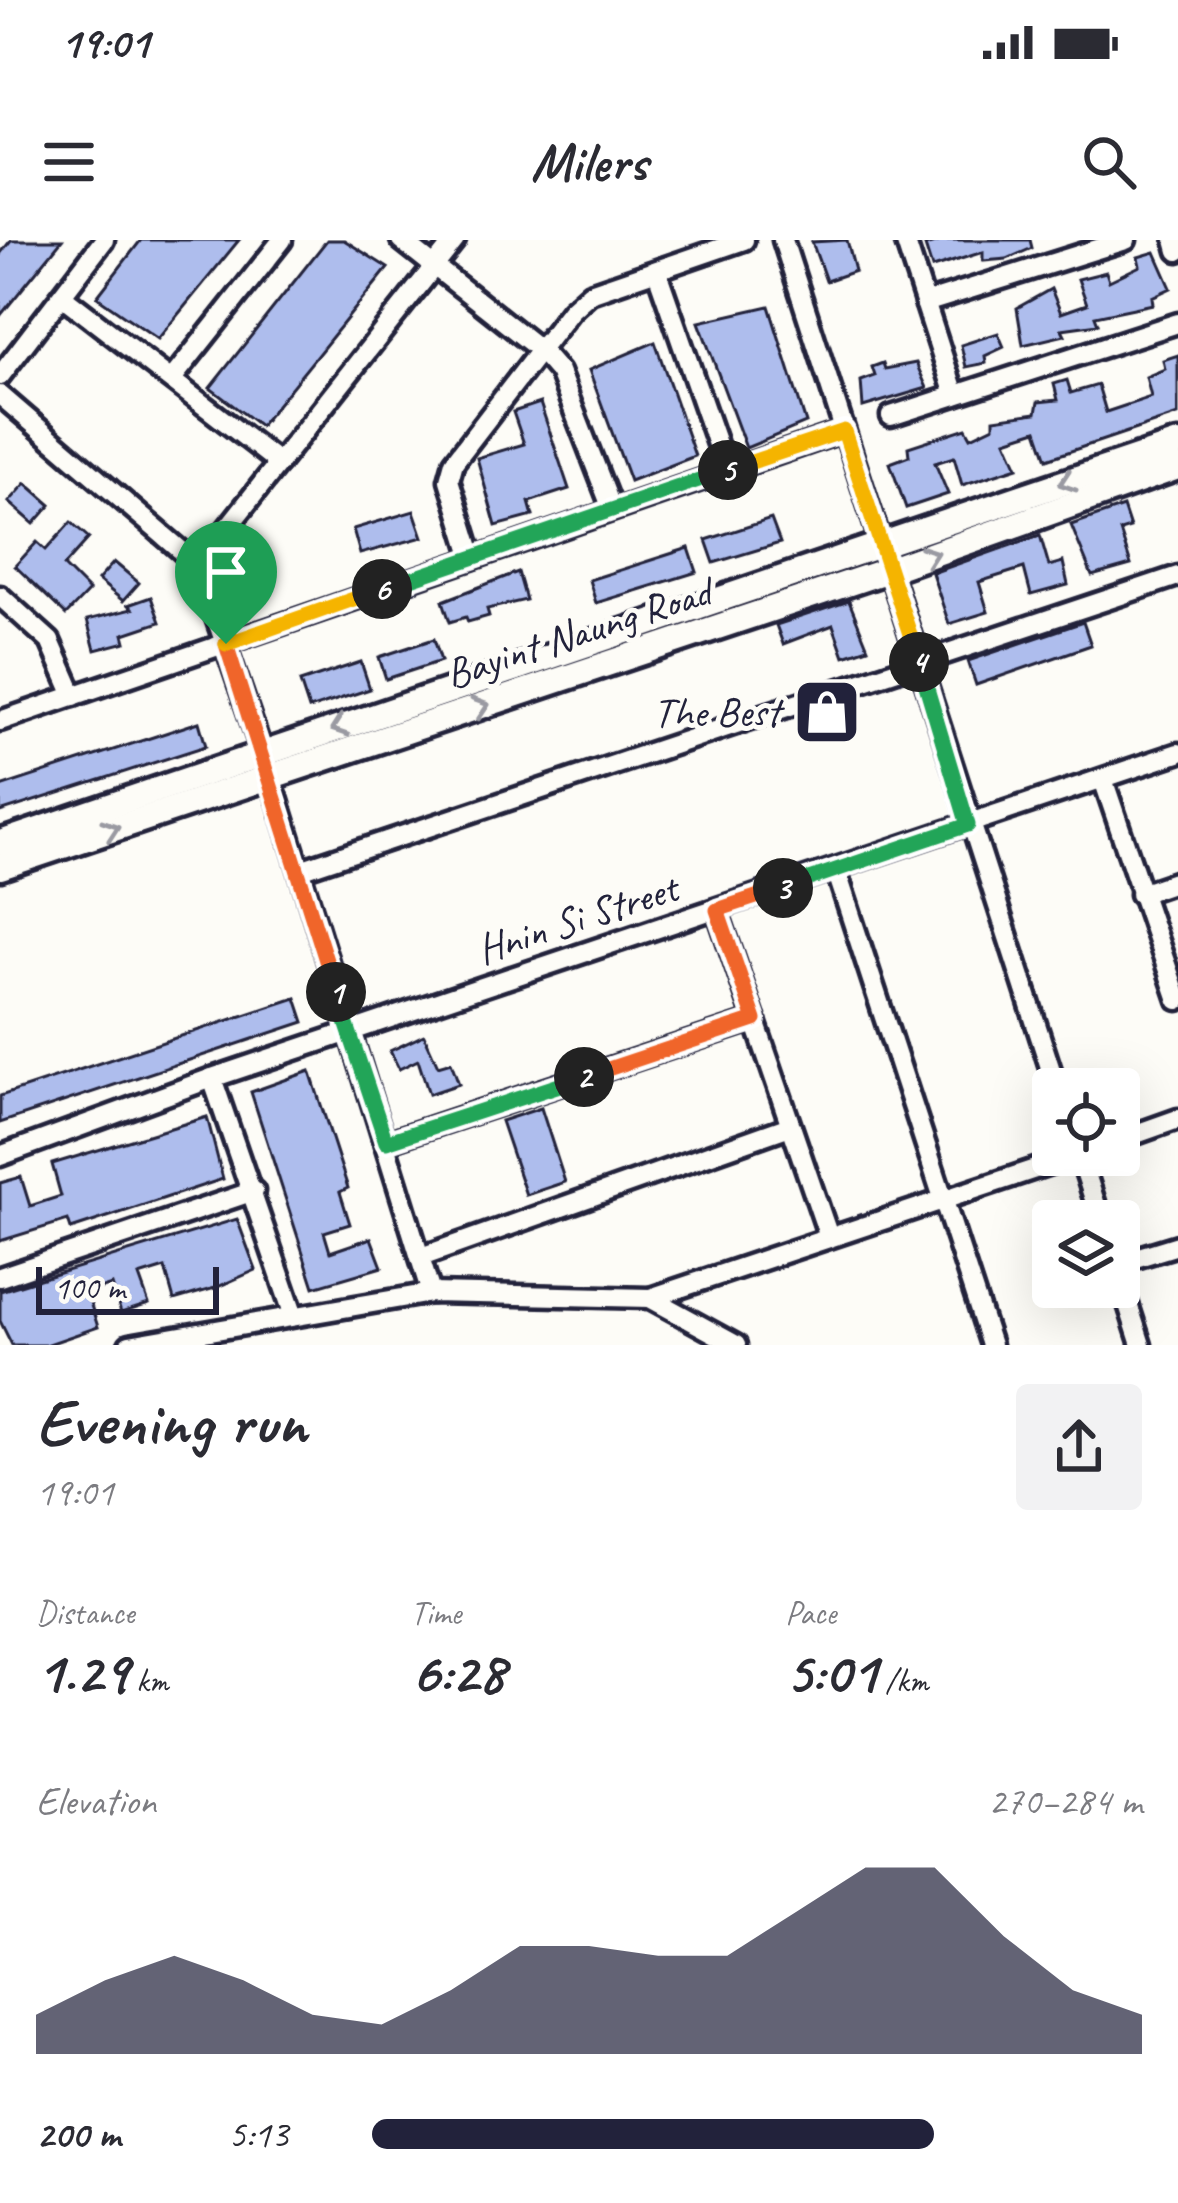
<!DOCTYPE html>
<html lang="en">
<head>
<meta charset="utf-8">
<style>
	body { margin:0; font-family:Caveat,sans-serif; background:#f2f2f3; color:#2b2b33; height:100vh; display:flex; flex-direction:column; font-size:45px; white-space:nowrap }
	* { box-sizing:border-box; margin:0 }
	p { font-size:39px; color:#7c7c81 }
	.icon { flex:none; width:66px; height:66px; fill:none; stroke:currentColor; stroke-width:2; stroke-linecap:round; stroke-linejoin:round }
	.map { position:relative; height:1105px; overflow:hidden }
	.drawer { display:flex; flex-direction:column; background:#fff; flex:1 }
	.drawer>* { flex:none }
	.controls { position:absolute; left:1032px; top:828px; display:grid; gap:24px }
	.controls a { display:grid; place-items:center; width:108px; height:108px; border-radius:12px; background:#fff; box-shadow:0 12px 48px #0002; font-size:60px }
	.scale { position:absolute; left:36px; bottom:30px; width:183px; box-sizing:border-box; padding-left:12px; border:6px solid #22223b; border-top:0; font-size:33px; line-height:42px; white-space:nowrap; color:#22223b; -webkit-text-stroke:9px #fdfcf7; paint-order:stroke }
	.pin { position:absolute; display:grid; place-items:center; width:102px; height:102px; color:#fff; margin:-123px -51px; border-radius:50% 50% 50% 0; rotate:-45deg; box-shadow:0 0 12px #0007 }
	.pin .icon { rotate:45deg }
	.km { position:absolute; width:60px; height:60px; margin:-30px; border-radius:50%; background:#222; color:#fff; font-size:33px; line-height:60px; text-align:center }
	.round { display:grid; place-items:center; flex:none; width:126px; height:126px; border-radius:12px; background:#f2f2f3 }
	.headline { display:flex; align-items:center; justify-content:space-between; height:204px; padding:0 36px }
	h1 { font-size:66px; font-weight:700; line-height:90px }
	.stats { display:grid; grid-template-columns:repeat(3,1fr); gap:18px; height:204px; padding:12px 36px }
	.stats div { display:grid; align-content:center }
	.stats b { font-size:60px; font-weight:700 }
	.stats small { font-size:33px; font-weight:400 }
	.stats p { font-size:33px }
	.chart { height:336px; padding:24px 36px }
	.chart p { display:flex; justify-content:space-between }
	.chart svg { width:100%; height:216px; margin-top:12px; fill:#22223b; opacity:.7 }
	ul { padding:0 36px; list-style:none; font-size:39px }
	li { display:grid; grid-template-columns:192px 144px 1fr; align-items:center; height:90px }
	li i { height:30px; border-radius:15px; background:#22223b }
	.status { display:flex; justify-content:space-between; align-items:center; height:84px; padding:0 60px; background:#fff; direction:ltr }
	.status svg { height:33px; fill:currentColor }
	header { display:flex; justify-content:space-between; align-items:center; height:156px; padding:0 36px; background:#fff; font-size:54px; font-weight:700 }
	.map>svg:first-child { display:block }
	.building { fill:#aebded; stroke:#22223b; stroke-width:3 }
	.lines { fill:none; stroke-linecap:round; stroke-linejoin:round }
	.minor-casing { stroke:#22223b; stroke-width:27 }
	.major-casing { stroke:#22223b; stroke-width:33 }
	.minor { stroke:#fdfcf7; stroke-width:18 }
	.major { stroke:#fdfcf7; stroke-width:24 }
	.oneway { stroke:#9a9aa2 }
	.split-1-casing { stroke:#fff; stroke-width:24 }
	.split-2-casing { stroke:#fff; stroke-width:24 }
	.split-3-casing { stroke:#fff; stroke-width:24 }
	.split-4-casing { stroke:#fff; stroke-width:24 }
	.split-5-casing { stroke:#fff; stroke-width:24 }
	.split-6-casing { stroke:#fff; stroke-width:24 }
	.split-7-casing { stroke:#fff; stroke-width:24 }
	.split-1 { stroke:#f0652b; stroke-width:15 }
	.split-2 { stroke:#22a559; stroke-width:15 }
	.split-3 { stroke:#f0652b; stroke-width:15 }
	.split-4 { stroke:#22a559; stroke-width:15 }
	.split-5 { stroke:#f5b400; stroke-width:15 }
	.split-6 { stroke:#22a559; stroke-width:15 }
	.split-7 { stroke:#f5b400; stroke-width:15 }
	.labels { text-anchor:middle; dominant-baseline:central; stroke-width:10; stroke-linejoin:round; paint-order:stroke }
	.street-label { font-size:42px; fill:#22223b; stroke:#fdfcf7 }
	.poi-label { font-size:42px; fill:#22223b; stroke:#fdfcf7; text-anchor:end }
</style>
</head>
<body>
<div class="status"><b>19:01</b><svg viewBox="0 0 49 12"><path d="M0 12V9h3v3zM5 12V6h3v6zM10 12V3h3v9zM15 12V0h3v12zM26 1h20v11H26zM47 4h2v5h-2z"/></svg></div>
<header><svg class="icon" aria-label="menu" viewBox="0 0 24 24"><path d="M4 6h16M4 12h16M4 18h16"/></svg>Milers<svg class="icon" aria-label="search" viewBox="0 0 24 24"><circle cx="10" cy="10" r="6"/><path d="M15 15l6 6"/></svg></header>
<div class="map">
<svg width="1178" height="1105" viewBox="0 0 1178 1105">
	<rect width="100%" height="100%" fill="#fdfcf7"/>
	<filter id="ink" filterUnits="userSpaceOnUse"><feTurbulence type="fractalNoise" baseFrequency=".00833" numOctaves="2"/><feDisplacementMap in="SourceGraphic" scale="24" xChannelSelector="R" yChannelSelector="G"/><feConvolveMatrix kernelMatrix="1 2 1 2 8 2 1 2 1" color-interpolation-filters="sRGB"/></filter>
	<g filter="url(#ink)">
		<g class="building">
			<polygon points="11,0 62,0 0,76 0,14"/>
			<polygon points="141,0 239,0 158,99 97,57"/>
			<polygon points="327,0 344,0 388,28 260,186 210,148"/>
			<polygon points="847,0 855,31 826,41 812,2"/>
			<polygon points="944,0 1030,0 1032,8 1007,19 983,21 983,12 932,28 925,6"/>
			<polygon points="1155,12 1171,48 1152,57 1153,64 1095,76 1098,84 1062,89 1065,95 1023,105 1017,68 1051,49 1061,73 1087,64 1078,39 1106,32 1109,41 1140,26 1138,17"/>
			<polygon points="769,66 806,183 746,208 699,82"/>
			<polygon points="998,93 1004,107 985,116 986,123 966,127 961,105"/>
			<polygon points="655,102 695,216 630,241 589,130"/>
			<polygon points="1178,115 1178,175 1047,219 1037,190 1006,200 1018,227 962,245 954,217 935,223 948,254 906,268 890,223 909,216 908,207 966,188 971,197 994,186 994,179 1036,173 1038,162 1058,160 1054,144 1067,140 1071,153 1098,145 1106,172 1151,157 1146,137 1165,129 1163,120"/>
			<polygon points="883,123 885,129 916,123 927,148 863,167 861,141 875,136 872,127"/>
			<polygon points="540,163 569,249 529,262 533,276 496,286 477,218 524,204 513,172"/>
			<polygon points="26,243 51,265 34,284 9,262"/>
			<polygon points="1123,267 1130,288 1120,291 1131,325 1092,336 1071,285"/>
			<polygon points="414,271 423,297 360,314 353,289"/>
			<polygon points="771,279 780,303 714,323 706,300"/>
			<polygon points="71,282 89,298 64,326 89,351 66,375 15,326 37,302 46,310"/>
			<polygon points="1040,295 1049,326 1063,322 1068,345 1031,355 1024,328 979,342 988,372 949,384 932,333"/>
			<polygon points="689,308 697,332 596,363 589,340"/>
			<polygon points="114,322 139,343 123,361 98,340"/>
			<polygon points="518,332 526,360 487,369 489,376 468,382 466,377 450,382 443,361"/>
			<polygon points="151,357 160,382 124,394 126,402 95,410 87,380 132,369 128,365"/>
			<polygon points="849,361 868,408 844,416 833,385 783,404 776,385"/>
			<polygon points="1083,382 1091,405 976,445 968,421"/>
			<polygon points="434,399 441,421 386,439 379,417"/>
			<polygon points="361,422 370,449 309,469 300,442"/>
			<polygon points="199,482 206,506 0,572 0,547"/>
			<polygon points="296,758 304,782 0,883 0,856"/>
			<polygon points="424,795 438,826 451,822 459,844 429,854 418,820 399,829 390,811"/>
			<polygon points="310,831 348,948 340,952 350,984 324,992 330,1012 371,998 382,1027 314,1047 251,852"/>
			<polygon points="541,868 565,942 526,955 501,881"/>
			<polygon points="207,877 223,939 71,989 68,980 0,1001 0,943 21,937 30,966 61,956 52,924"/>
			<polygon points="237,979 256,1030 215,1048 174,1060 165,1028 139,1036 149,1064 121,1073 112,1045 87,1053 98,1087 46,1105 12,1105 0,1081 0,1051"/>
		</g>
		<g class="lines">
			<g class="minor-casing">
				<g id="minor">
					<polyline points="401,0 539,109 559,132 612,269"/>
					<polyline points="783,0 1057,849"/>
					<polyline points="905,0 955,155"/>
					<polyline points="1175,0 1178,11"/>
					<polyline points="657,32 726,230"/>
					<polyline points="62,56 279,223"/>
					<polyline points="925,63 1126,0"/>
					<polyline points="0,136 104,0"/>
					<polyline points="172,139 282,0"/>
					<polyline points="0,155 198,325 270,535 431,1053"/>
					<polyline points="891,176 1178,83"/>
					<polyline points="473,318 449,240 454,222 571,70 590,53 744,0"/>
					<polyline points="198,325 455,0"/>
					<polyline points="0,356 50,401 74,456"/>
					<polyline points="0,481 844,191"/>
					<polyline points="1103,539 1178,760"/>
					<polyline points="300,630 1178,336"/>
					<polyline points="836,630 991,1105"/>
					<polyline points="1140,654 1178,641"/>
					<polyline points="717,670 829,997"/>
					<polyline points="212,838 293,1073"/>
					<polyline points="1119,900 1178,879"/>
					<polyline points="386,902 755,780"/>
					<polyline points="1080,915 1101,981"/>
					<polyline points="0,916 212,838 1178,513"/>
					<polyline points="421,1017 790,886"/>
					<polyline points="1119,1023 1178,1005"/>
					<polyline points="1119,1036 1141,1105"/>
					<polyline points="0,1037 254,951"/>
					<polyline points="650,1058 1077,915"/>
					<polyline points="129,1105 431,1053 650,1058 736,1105"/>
				</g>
			</g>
			<g class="major-casing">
				<g id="major">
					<polyline points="0,603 1178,204"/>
					<polyline points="0,627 888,330 1178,227"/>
				</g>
			</g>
			<use href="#minor" class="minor"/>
			<use href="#major" class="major"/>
		</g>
		<defs><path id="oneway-chevron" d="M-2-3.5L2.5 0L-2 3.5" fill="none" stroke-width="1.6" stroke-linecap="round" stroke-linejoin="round" transform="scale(3)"/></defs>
		<g class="oneway">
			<use href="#oneway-chevron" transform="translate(1067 242) rotate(161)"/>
			<use href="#oneway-chevron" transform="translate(930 315) rotate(-20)"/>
			<use href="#oneway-chevron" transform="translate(481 467) rotate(-18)"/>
			<use href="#oneway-chevron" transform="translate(339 487) rotate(161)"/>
			<use href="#oneway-chevron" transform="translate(111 589) rotate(-19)"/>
		</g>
	</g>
	<g class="lines" filter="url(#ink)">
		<g class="split-1-casing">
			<polyline id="split-1" points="226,404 336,752"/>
		</g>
		<g class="split-2-casing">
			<polyline id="split-2" points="336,752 386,902 584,837"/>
		</g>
		<g class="split-3-casing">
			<polyline id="split-3" points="584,837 755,780 717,670 783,648"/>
		</g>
		<g class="split-4-casing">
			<polyline id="split-4" points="783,648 968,585 919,422"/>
		</g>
		<g class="split-5-casing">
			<polyline id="split-5" points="728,230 844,191 919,422"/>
		</g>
		<g class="split-6-casing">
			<polyline id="split-6" points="382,349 728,230"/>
		</g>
		<g class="split-7-casing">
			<polyline id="split-7" points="226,404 382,349"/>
		</g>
		<use href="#split-1" class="split-1"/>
		<use href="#split-2" class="split-2"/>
		<use href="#split-3" class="split-3"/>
		<use href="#split-4" class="split-4"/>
		<use href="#split-5" class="split-5"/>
		<use href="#split-6" class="split-6"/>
		<use href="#split-7" class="split-7"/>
	</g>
	<defs>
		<g id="shop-square" transform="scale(3.45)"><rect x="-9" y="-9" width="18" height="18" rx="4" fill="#22223b" stroke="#fdfcf7"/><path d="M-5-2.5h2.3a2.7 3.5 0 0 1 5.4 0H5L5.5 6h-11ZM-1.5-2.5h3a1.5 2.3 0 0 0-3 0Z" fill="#fff"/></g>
	</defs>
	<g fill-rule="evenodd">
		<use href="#shop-square" x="827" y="472"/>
	</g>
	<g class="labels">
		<g class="street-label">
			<text transform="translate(578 393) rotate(-18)">Bayint Naung Road</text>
			<text transform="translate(577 679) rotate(-18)">Hnin Si Street</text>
		</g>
		<g class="poi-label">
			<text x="780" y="472">The Best</text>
		</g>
	</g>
</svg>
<div class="controls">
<a><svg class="icon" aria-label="locate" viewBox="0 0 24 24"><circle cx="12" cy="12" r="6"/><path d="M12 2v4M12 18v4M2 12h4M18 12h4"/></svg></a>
<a><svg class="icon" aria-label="layers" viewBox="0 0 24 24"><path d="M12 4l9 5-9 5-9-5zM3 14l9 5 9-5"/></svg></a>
</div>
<div class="scale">100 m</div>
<div class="pin" style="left:226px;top:404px;background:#1e9e55"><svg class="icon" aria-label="arrive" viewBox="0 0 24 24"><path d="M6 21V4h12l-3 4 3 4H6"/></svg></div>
<b class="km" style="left:336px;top:752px">1</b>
<b class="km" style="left:584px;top:837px">2</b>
<b class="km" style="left:783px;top:648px">3</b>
<b class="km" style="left:919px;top:422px">4</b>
<b class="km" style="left:728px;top:230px">5</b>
<b class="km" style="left:382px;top:349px">6</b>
</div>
<section class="drawer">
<div class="headline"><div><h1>Evening run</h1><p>19:01</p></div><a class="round"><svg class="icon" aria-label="share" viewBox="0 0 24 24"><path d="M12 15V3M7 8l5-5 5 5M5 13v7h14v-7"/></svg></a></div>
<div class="stats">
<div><p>Distance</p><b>1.29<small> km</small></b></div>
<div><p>Time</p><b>6:28</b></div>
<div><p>Pace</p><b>5:01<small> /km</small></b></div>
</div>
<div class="chart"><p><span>Elevation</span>270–284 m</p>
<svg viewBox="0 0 160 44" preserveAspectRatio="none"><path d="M0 44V36L10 29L20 24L30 29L40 36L50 38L60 31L70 22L80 22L90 24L100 24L110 15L120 6L130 6L140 20L150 31L160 36V44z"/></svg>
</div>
<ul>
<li><b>200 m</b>5:13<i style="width:73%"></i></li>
</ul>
</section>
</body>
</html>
